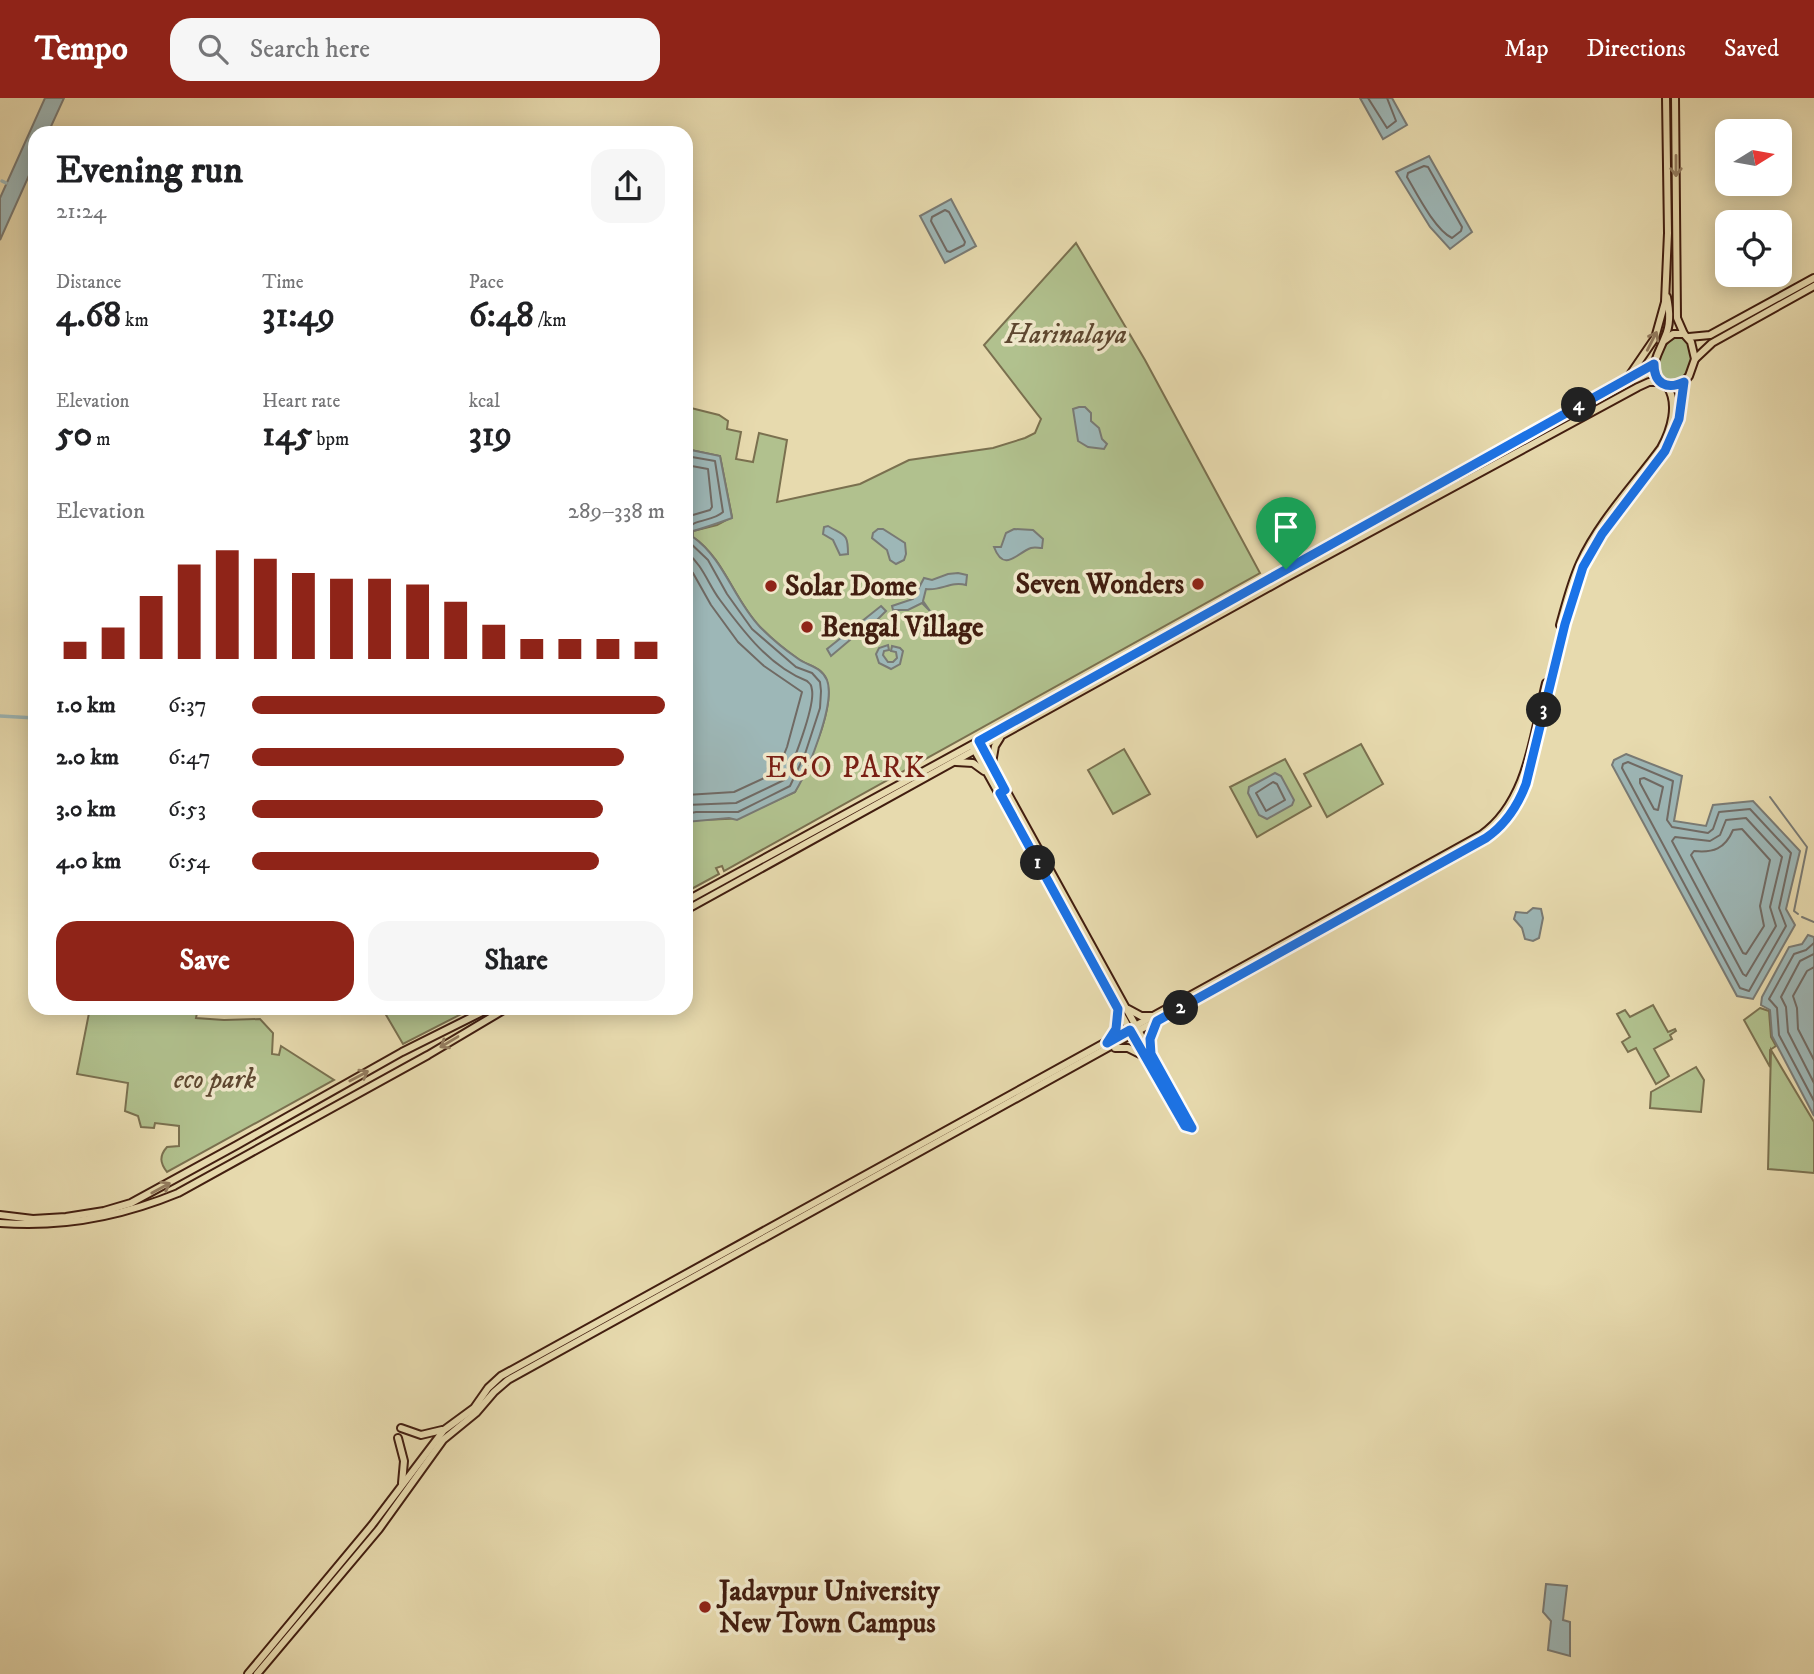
<!DOCTYPE html>
<html lang="en">
<head>
<meta charset="utf-8">
<style>
	body { margin:0; font-family:"IM FELL DW Pica",serif; background:#f6f6f6; color:#202124; height:100vh; display:flex; flex-direction:column; font-size:26px; white-space:nowrap }
	* { box-sizing:border-box; margin:0 }
	p { font-size:23px; color:#757577 }
	.icon { flex:none; width:38px; height:38px; fill:none; stroke:currentColor; stroke-width:2; stroke-linecap:round; stroke-linejoin:round }
	.map { position:relative; flex:1; overflow:hidden }
	.sheet { position:absolute; left:28px; top:28px; width:665px; height:889px; display:flex; flex-direction:column; background:#fff; border-radius:21px; box-shadow:0 4px 18px #0003 }
	.sheet>* { flex:none }
	.needle { width:46px; rotate:79deg }
	.buttons { position:absolute; left:1715px; top:21px; display:grid; gap:14px }
	.buttons a { display:grid; place-items:center; width:77px; height:77px; border-radius:14px; background:#fff; box-shadow:0 4px 18px #0003; font-size:35px }
	.pin { position:absolute; display:grid; place-items:center; width:60px; height:60px; color:#fff; margin:-72px -30px; border-radius:50% 50% 50% 0; rotate:-45deg; box-shadow:0 0 7px #0007 }
	.pin .icon { rotate:45deg }
	.km { position:absolute; width:35px; height:35px; margin:-18px; border-radius:50%; background:#222; color:#fff; font-size:19px; line-height:35px; text-align:center }
	.round { display:grid; place-items:center; flex:none; width:74px; height:74px; border-radius:21px; background:#f6f6f6 }
	.head { display:flex; align-items:center; justify-content:space-between; height:119px; padding:0 28px }
	h1 { font-size:38px; font-weight:700; line-height:52px }
	.metrics { display:grid; grid-template-columns:repeat(3,1fr); gap:10px; height:119px; padding:7px 28px }
	.metrics div { display:grid; align-content:center }
	.metrics b { font-size:35px; font-weight:700 }
	.metrics small { font-size:19px; font-weight:400 }
	.metrics p { font-size:19px }
	.chart { height:196px; padding:14px 28px }
	.chart p { display:flex; justify-content:space-between }
	.chart svg { width:100%; height:126px; margin-top:7px; stroke:#8f2418; stroke-width:6 }
	.cta { display:flex; gap:14px; margin-top:auto; padding:14px 28px }
	.cta a { flex:1; height:80px; border-radius:21px; background:#8f2418; color:#fff; font-size:28px; font-weight:700; line-height:80px; text-align:center }
	.cta a+a { background:#f6f6f6; color:#202124 }
	ul { padding:0 28px; list-style:none; font-size:23px }
	li { display:grid; grid-template-columns:112px 84px 1fr; align-items:center; height:52px }
	li i { height:18px; border-radius:9px; background:#8f2418 }
	header { display:flex; align-items:center; gap:42px; box-sizing:border-box; height:98px; padding:0 35px; background:#8f2418; color:#fff }
	header strong { font-size:33px }
	nav { display:flex; gap:38px; margin-inline-start:auto; font-size:24px }
	.search { width:490px; height:63px; background:#f6f6f6; display:flex; align-items:center; gap:18px; box-sizing:border-box; padding:0 24px; border-radius:21px; color:#757577; font-size:26px }
	.map>svg:first-child { display:block }
	.green { fill:#b1c18e; stroke:#7a704f; stroke-width:2 }
	.water { fill:#9db7b7; stroke:#797a74; stroke-width:2 }
	.lines { fill:none; stroke-linecap:round; stroke-linejoin:round }
	.shore { stroke:#706a64; stroke-width:2 }
	.stream { stroke:#797a74; stroke-width:2 }
	.canal { stroke:#9db7b7; stroke-width:3.5 }
	.major-casing { stroke:#421e10; stroke-width:10 }
	.major { stroke:#e7daae; stroke-width:6 }
	.oneway { stroke:#947c5f }
	.route-casing { stroke:#fff; stroke-width:14 }
	.route { stroke:#1a73e8; stroke-width:9 }
	.poi-dot { fill:#8f2418; stroke:#efe7ca; stroke-width:2.5 }
	.labels { text-anchor:middle; dominant-baseline:central; stroke-width:7; stroke-linejoin:round; paint-order:stroke }
	.park-label { font-size:28px; font-style:italic; fill:#5e4730; stroke:#efe7ca }
	.poi-label { font-size:28px; font-weight:bold; fill:#421e10; stroke:#efe7ca; text-anchor:start }
	.neighbourhood-label { font-size:30px; letter-spacing:2px; fill:#7a1f14; stroke:#efe7ca }
</style>
</head>
<body>
<header>
<strong>Tempo</strong>
<div class="search"><svg class="icon" aria-label="search" viewBox="0 0 24 24"><circle cx="10" cy="10" r="6"/><path d="M15 15l6 6"/></svg>Search here</div>
<nav><a>Map</a><a>Directions</a><a>Saved</a></nav>
</header>
<div class="map">
<svg width="1814" height="1576" viewBox="0 0 1814 1576">
	<rect width="100%" height="100%" fill="#e7daae"/>
	<filter id="stains"><feTurbulence type="fractalNoise" baseFrequency=".00286" numOctaves="4"/><feColorMatrix values="0 0 0 0 .2 0 0 0 0 .09 0 0 0 0 .02 0 0 0 .5 -.17"/></filter>
	<radialGradient id="worn" r=".72"><stop offset=".6" stop-color="#630" stop-opacity="0"/><stop offset="1" stop-color="#630" stop-opacity=".3"/></radialGradient>
	<g class="green">
		<path d="M 1076,145 L 1145,262 L 1260,475 L 724,773 L 722,768 L 716,770 L 719,776 L 686,794 L 686,724 C 704,719 736,725 749,715 L 795,694 C 806,669 838,608 826,581 C 821,568 807,568 797,560 C 783,551 771,540 760,529 C 734,502 724,460 693,439 L 693,433 L 717,427 L 732,419 L 720,358 L 686,351 L 687,309 L 719,317 L 728,323 L 727,331 L 741,334 L 736,361 L 753,364 L 759,335 L 787,342 L 777,404 L 860,386 L 909,362 L 993,350 L 1025,340 L 1035,335 L 1041,321 L 984,247 Z"/>
		<path d="M 1676,239 C 1703,239 1694,287 1666,284 C 1649,271 1660,247 1676,239 Z"/>
		<polygon points="1361,646 1383,686 1327,719 1304,676"/>
		<polygon points="1124,651 1150,696 1113,716 1088,672"/>
		<polygon points="1285,661 1311,708 1257,739 1230,689"/>
		<polygon points="1653,907 1668,934 1675,931 1676,933 1670,937 1672,941 1654,951 1669,978 1656,986 1636,950 1628,954 1622,944 1630,939 1617,916 1625,912 1630,919"/>
		<path d="M 90,910 L 198,910 L 196,920 L 224,922 L 260,921 L 273,935 L 272,956 L 279,957 L 281,948 L 334,982 L 167,1074 C 160,1065 159,1058 167,1049 L 179,1048 L 179,1028 L 155,1025 L 154,1030 L 141,1029 L 138,1018 L 125,1013 L 128,985 L 77,976 Z"/>
		<polygon points="382,910 473,910 403,946"/>
		<polygon points="1760,910 1769,913 1771,939 1776,948 1770,952 1770,969 1744,922"/>
		<polygon points="1771,952 1814,1024 1814,1075 1768,1071"/>
		<polygon points="1696,969 1704,982 1701,1014 1650,1010 1651,994"/>
	</g>
	<g class="water">
		<polygon points="45,0 64,0 48,35 35,35 35,64 0,142 0,100"/>
		<polygon points="1360,0 1392,0 1407,27 1383,41"/>
		<polygon points="1429,58 1472,134 1450,151 1430,129 1396,74"/>
		<polygon points="951,101 976,148 945,165 920,118"/>
		<polygon points="1079,309 1085,309 1091,315 1091,323 1099,330 1102,341 1107,346 1104,351 1088,349 1078,343 1073,311"/>
		<path d="M 686,351 L 720,358 L 732,420 C 718,425 707,429 693,433 L 693,439 C 724,461 734,502 760,529 C 771,540 784,551 797,560 C 807,568 821,568 827,582 C 836,605 808,673 795,694 L 737,722 L 729,720 L 686,724 Z"/>
		<path d="M 828,428 C 845,438 848,435 848,456 L 840,457 L 833,442 L 823,436 L 824,429 Z"/>
		<polygon points="878,431 883,431 905,445 906,456 904,462 896,466 890,462 887,452 872,440 873,435"/>
		<path d="M 1014,431 L 1033,432 L 1043,441 L 1042,450 C 1038,450 1035,449 1031,450 C 1018,454 1004,476 994,449 L 1001,449 L 1006,435 Z"/>
		<path d="M 958,475 L 967,477 L 966,487 C 951,483 941,493 926,491 L 923,503 L 930,513 L 922,505 L 908,512 L 893,512 L 892,508 L 913,501 L 924,480 L 932,482 L 948,476 Z"/>
		<polygon points="881,508 886,513 875,524 863,531 831,558 827,551"/>
		<polygon points="888,547 889,552 884,553 883,557 888,564 893,564 897,560 896,554 891,553 892,548 900,550 903,553 900,566 891,571 879,565 876,556 879,550"/>
		<polygon points="1626,656 1682,678 1674,723 1706,728 1713,707 1753,703 1800,753 1786,811 1795,827 1753,901 1737,898 1612,667 1614,662"/>
		<polygon points="1275,675 1281,678 1294,702 1292,707 1267,721 1259,717 1248,695 1249,689"/>
		<polygon points="1533,810 1541,811 1543,820 1539,840 1533,843 1525,841 1522,830 1514,821 1516,814 1527,815"/>
		<polygon points="1808,837 1814,839 1814,1018 1772,938 1770,912 1761,907 1762,899 1789,849 1802,846"/>
		<polygon points="1546,1486 1567,1488 1563,1522 1570,1524 1570,1558 1548,1552 1551,1523 1543,1514"/>
	</g>
	<g class="lines">
		<g class="shore">
			<polyline points="1368,0 1387,30 1396,23 1387,0"/>
			<path d="M 1424,68 L 1428,69 L 1462,129 L 1461,133 L 1452,140 C 1435,132 1417,96 1407,79 L 1408,75 Z"/>
			<polygon points="945,112 949,114 965,144 964,147 950,154 947,153 931,123 932,119"/>
			<path d="M 686,358 L 715,363 L 723,414 C 712,424 695,420 686,432"/>
			<polyline points="686,367 708,371 712,409 710,412 686,419"/>
			<polyline points="686,441 708,462 727,496 752,531 796,569 812,575 820,584 821,593 820,610 805,656 790,688 738,714 696,714 686,716"/>
			<path d="M 686,454 C 703,467 708,486 720,502 C 744,534 769,568 807,583 C 811,587 811,586 812,592 C 815,608 793,667 784,682 L 736,705 L 686,707"/>
			<polyline points="686,468 693,475 711,507 738,544 764,568 802,594 787,649 777,674 734,694 686,697"/>
			<polygon points="1628,664 1673,683 1667,722 1672,729 1708,735 1713,731 1719,714 1750,711 1791,755 1779,810 1786,828 1749,893 1740,890 1622,670 1623,666"/>
			<polygon points="1644,680 1663,689 1658,712 1654,711 1640,685 1640,681"/>
			<polygon points="1273,684 1277,686 1285,702 1266,713 1256,695"/>
			<polygon points="1746,720 1782,759 1770,809 1776,828 1746,878 1743,876 1672,743 1675,739 1710,743 1720,737 1726,722"/>
			<path d="M 1742,731 L 1770,762 L 1760,808 L 1764,828 L 1746,856 L 1743,855 L 1691,757 L 1694,753 C 1713,755 1725,751 1733,732 Z"/>
			<polyline points="1814,845 1806,852 1794,856 1769,901 1777,910 1779,937 1814,1003"/>
			<polyline points="1814,856 1800,863 1781,899 1786,909 1788,934 1814,985"/>
			<polyline points="1814,869 1807,873 1793,898 1797,910 1798,931 1814,962"/>
		</g>
		<g class="stream">
			<polyline points="1770,699 1807,749 1794,813 1798,816"/>
			<polyline points="1802,819 1814,824"/>
		</g>
		<g class="canal">
			<polyline points="2,83 6,85"/>
			<polyline points="0,618 35,620"/>
		</g>
		<g class="major-casing">
			<g id="major">
				<path d="M 1667,199 C 1670,213 1671,226 1665,239 C 1659,256 1642,277 1667,288 L 1684,284"/>
				<polyline points="1689,239 1710,237 1814,180"/>
				<polyline points="1665,242 1673,236 1684,236"/>
				<polyline points="1695,261 1712,245 1814,188"/>
				<polyline points="1629,280 1654,266"/>
				<path d="M 1560,527 C 1566,506 1571,485 1580,465 C 1599,423 1634,387 1661,350 C 1671,332 1679,306 1667,288"/>
				<polyline points="980,645 1192,1030"/>
				<polyline points="974,651 1182,1026 1192,1030"/>
				<polyline points="956,664 973,665 984,673"/>
				<polyline points="992,665 995,648 1000,640"/>
				<polyline points="686,803 979,643 1627,281 1655,240 1665,204 1668,135 1666,0"/>
				<polyline points="686,812 1284,481 1638,289 1649,284 1660,284"/>
				<polyline points="1128,911 1141,918 1153,918"/>
				<polyline points="1110,941 1116,931 1118,912"/>
				<polyline points="1115,950 1128,950 1144,958"/>
				<polyline points="1150,951 1152,934 1157,924"/>
				<polyline points="0,1117 33,1121 66,1119 104,1113 131,1105 237,1047 402,954 490,910"/>
				<path d="M 0,1125 C 63,1130 120,1119 178,1095 L 428,957 L 507,910"/>
				<polyline points="401,1330 421,1337 442,1332"/>
				<polyline points="398,1340 404,1363 402,1385"/>
				<path d="M 248,1576 L 372,1427 L 444,1332 L 474,1310 L 488,1290 L 501,1278 L 1481,737 C 1528,704 1533,638 1546,585"/>
				<path d="M 257,1576 L 379,1431 L 443,1342 L 476,1315 L 494,1294 L 508,1282 L 1486,740 C 1505,726 1518,708 1526,686 L 1565,526 L 1583,469 L 1602,436 L 1661,359 L 1677,326 L 1684,284 L 1689,278 L 1695,261 L 1691,244 L 1684,236 L 1677,220 L 1675,0"/>
			</g>
		</g>
		<use href="#major" class="major"/>
	</g>
	<defs><path id="oneway-shaft" d="M-6 0H5M1.5-3L5.5 0L1.5 3" fill="none" stroke-width="1.6" stroke-linecap="round" stroke-linejoin="round" transform="scale(1.75)"/></defs>
	<g class="oneway">
		<use href="#oneway-shaft" transform="translate(1676 68) rotate(90)"/>
		<use href="#oneway-shaft" transform="translate(1652 243) rotate(-63)"/>
		<use href="#oneway-shaft" transform="translate(449 944) rotate(149)"/>
		<use href="#oneway-shaft" transform="translate(359 978) rotate(-28)"/>
		<use href="#oneway-shaft" transform="translate(161 1090) rotate(-29)"/>
	</g>
	<g class="lines">
		<g class="route-casing">
			<path id="route" d="M 1654,266 C 1654,286 1667,292 1684,284 L 1679,321 L 1665,353 L 1602,436 L 1583,469 L 1565,526 L 1526,686 C 1518,707 1505,727 1486,740 L 1157,923 L 1150,941 L 1151,956 L 1192,1030 L 1185,1028 L 1130,932 L 1107,945 L 1116,931 L 1118,911 L 1000,695 L 1005,692 L 979,643 Z"/>
		</g>
		<use href="#route" class="route"/>
	</g>
	<g class="poi-dot">
		<circle cx="1198" cy="486" r="7"/>
		<circle cx="771" cy="488" r="7"/>
		<circle cx="807" cy="529" r="7"/>
		<circle cx="705" cy="1509" r="7"/>
	</g>
	<g class="labels">
		<g class="park-label">
			<text x="1066" y="236">Harinalaya</text>
			<text x="215" y="981">eco park</text>
		</g>
		<g class="poi-label">
			<text x="1184" y="486" text-anchor="end">Seven Wonders</text>
			<text x="785" y="488">Solar Dome</text>
			<text x="821" y="529">Bengal Village</text>
			<text x="719" y="1493">Jadavpur University<tspan x="719" dy="32">New Town Campus</tspan></text>
		</g>
		<g class="neighbourhood-label">
			<text x="846" y="670">ECO PARK</text>
		</g>
	</g>
	<rect width="100%" height="100%" filter="url(#stains)"/>
	<rect width="100%" height="100%" fill="url(#worn)"/>
</svg>
<div class="buttons">
<a><svg class="needle" viewBox="-14 -14 28 28"><path d="M0-13l5 13h-10z" fill="#e53935"/><path d="M0 13l5-13h-10z" fill="#757577"/></svg></a>
<a><svg class="icon" aria-label="locate" viewBox="0 0 24 24"><circle cx="12" cy="12" r="6"/><path d="M12 2v4M12 18v4M2 12h4M18 12h4"/></svg></a>
</div>
<div class="pin" style="left:1286px;top:471px;background:#1e9e55"><svg class="icon" aria-label="arrive" viewBox="0 0 24 24"><path d="M6 21V4h12l-3 4 3 4H6"/></svg></div>
<b class="km" style="left:1038px;top:765px">1</b>
<b class="km" style="left:1181px;top:910px">2</b>
<b class="km" style="left:1544px;top:612px">3</b>
<b class="km" style="left:1579px;top:307px">4</b>
<section class="sheet">
<div class="head"><div><h1>Evening run</h1><p>21:24</p></div><a class="round"><svg class="icon" aria-label="share" viewBox="0 0 24 24"><path d="M12 15V3M7 8l5-5 5 5M5 13v7h14v-7"/></svg></a></div>
<div class="metrics">
<div><p>Distance</p><b>4.68<small> km</small></b></div>
<div><p>Time</p><b>31:49</b></div>
<div><p>Pace</p><b>6:48<small> /km</small></b></div>
</div>
<div class="metrics">
<div><p>Elevation</p><b>50<small> m</small></b></div>
<div><p>Heart rate</p><b>145<small> bpm</small></b></div>
<div><p>kcal</p><b>319</b></div>
</div>
<div class="chart"><p><span>Elevation</span>289–338 m</p>
<svg viewBox="0 0 160 44" preserveAspectRatio="none"><path d="M5 44V38M15 44V33M25 44V22M35 44V11M45 44V6M55 44V9M65 44V14M75 44V16M85 44V16M95 44V18M105 44V24M115 44V32M125 44V37M135 44V37M145 44V37M155 44V38"/></svg>
</div>
<ul>
<li><b>1.0 km</b>6:37<i style="width:100%"></i></li>
<li><b>2.0 km</b>6:47<i style="width:90%"></i></li>
<li><b>3.0 km</b>6:53<i style="width:85%"></i></li>
<li><b>4.0 km</b>6:54<i style="width:84%"></i></li>
</ul>
<div class="cta"><a>Save</a><a>Share</a></div>
</section>
</div>
</body>
</html>
